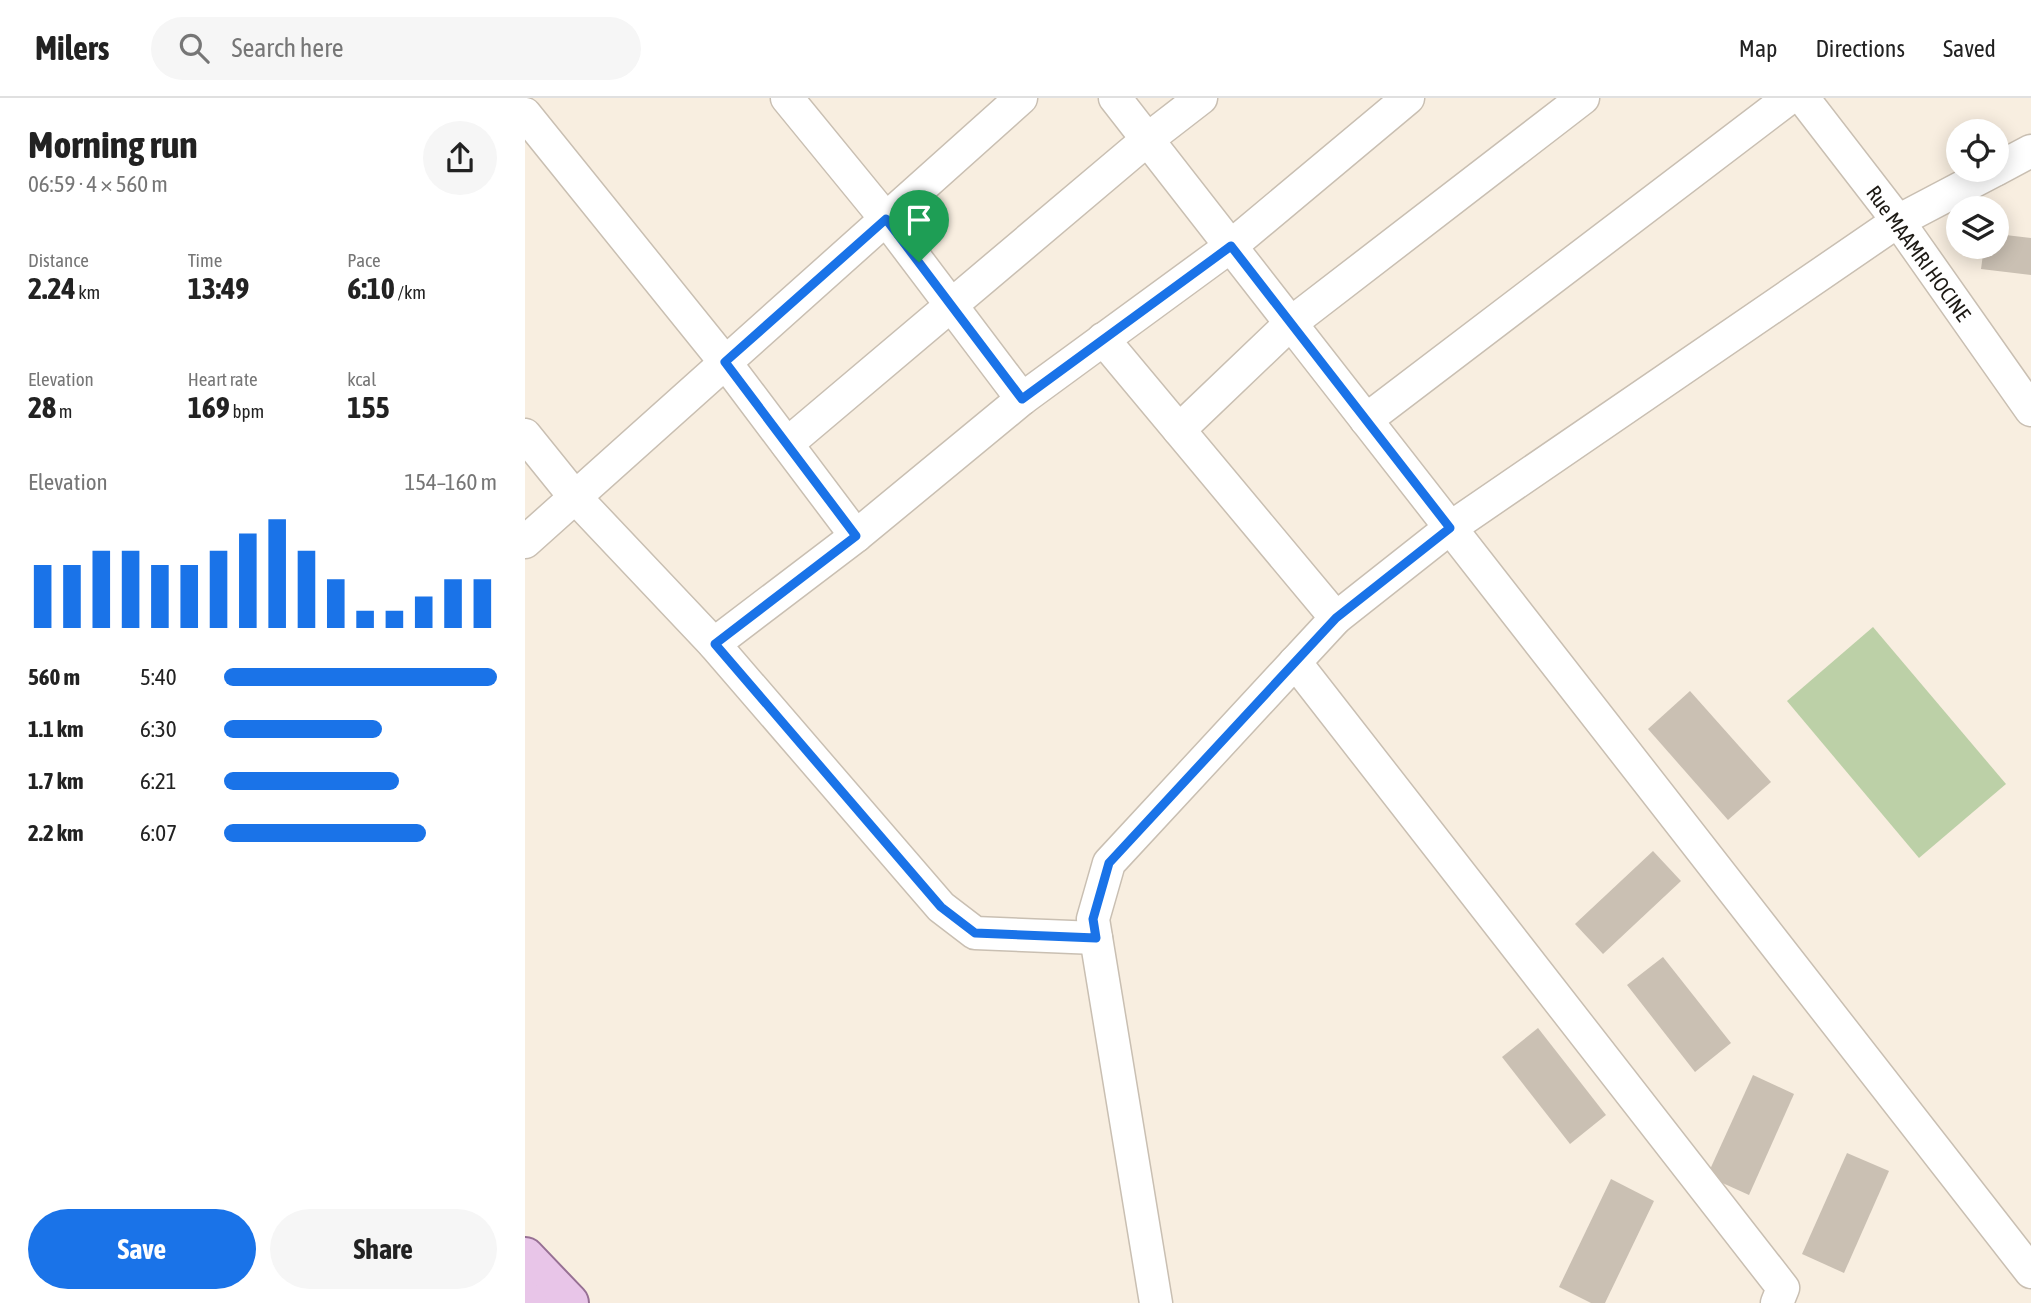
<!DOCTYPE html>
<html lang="en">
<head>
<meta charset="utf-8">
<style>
	body { margin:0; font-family:"Asap Condensed",sans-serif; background:#f6f6f6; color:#222; height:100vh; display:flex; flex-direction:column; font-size:26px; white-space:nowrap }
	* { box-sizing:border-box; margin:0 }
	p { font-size:23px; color:#767676 }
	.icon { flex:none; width:38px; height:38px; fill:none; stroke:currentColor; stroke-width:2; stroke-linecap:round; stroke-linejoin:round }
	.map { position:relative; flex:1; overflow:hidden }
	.details { display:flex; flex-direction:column; background:#fff; width:525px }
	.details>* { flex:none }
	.tools { position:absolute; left:1421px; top:21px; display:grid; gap:14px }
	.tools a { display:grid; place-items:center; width:63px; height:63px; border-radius:50%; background:#fff; box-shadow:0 4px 18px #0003; font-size:35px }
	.pin { position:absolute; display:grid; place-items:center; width:60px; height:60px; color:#fff; margin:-72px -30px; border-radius:50% 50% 50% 0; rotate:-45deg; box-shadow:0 0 7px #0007 }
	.pin .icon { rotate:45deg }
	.round { display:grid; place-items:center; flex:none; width:74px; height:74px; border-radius:37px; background:#f6f6f6 }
	.head { display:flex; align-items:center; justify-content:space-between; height:119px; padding:0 28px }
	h1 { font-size:38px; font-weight:700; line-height:52px }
	.figures { display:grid; grid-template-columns:repeat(3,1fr); gap:10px; height:119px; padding:7px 28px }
	.figures div { display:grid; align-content:center }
	.figures b { font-size:30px; font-weight:700 }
	.figures small { font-size:19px; font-weight:400 }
	.figures p { font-size:19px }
	.chart { height:196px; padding:14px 28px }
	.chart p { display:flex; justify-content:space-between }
	.chart svg { width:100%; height:126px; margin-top:7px; stroke:#1a73e8; stroke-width:6 }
	.button { display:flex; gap:14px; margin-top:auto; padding:14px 28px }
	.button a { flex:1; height:80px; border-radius:42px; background:#1a73e8; color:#fff; font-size:28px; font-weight:700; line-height:80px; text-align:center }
	.button a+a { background:#f6f6f6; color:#222 }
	ul { padding:0 28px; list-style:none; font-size:23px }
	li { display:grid; grid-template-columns:112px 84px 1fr; align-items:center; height:52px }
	li i { height:18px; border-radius:9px; background:#1a73e8 }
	header { display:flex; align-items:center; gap:42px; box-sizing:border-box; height:98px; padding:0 35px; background:#fff; border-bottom:2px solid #e0e0e0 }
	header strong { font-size:33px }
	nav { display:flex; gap:38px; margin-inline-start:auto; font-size:24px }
	.search { width:490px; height:63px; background:#f6f6f6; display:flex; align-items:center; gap:18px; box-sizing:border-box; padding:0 24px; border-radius:38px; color:#767676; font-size:26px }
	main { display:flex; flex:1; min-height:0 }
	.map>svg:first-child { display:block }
	.green { fill:#bcd0a7 }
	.building { fill:#cac0b3 }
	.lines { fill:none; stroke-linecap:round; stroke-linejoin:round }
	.street-casing { stroke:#c9bfb2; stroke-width:35 }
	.primary-casing { stroke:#977094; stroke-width:42 }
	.street { stroke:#fff; stroke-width:32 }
	.primary { stroke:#e8c5e8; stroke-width:38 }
	.route-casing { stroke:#fff; stroke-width:14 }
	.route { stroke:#1a73e8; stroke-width:9 }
	.labels { text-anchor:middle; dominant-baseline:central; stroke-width:5; stroke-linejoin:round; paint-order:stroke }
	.street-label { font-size:21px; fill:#1c1914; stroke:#fff }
</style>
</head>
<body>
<header>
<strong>Milers</strong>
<div class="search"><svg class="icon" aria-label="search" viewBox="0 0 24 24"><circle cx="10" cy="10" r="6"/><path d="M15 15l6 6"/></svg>Search here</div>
<nav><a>Map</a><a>Directions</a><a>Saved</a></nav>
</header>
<main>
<section class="details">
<div class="head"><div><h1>Morning run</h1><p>06:59 · 4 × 560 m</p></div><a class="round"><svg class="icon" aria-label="share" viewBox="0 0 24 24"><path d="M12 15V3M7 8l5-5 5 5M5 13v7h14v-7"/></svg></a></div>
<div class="figures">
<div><p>Distance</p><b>2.24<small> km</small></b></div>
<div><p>Time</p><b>13:49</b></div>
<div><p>Pace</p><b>6:10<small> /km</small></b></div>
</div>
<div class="figures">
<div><p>Elevation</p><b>28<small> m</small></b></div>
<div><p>Heart rate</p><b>169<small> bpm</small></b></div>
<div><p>kcal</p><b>155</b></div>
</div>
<div class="chart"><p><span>Elevation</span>154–160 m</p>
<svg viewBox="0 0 160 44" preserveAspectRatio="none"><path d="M5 44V22M15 44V22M25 44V17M35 44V17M45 44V22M55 44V22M65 44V17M75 44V11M85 44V6M95 44V17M105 44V27M115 44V38M125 44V38M135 44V33M145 44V27M155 44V27"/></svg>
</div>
<ul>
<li><b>560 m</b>5:40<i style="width:100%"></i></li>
<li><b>1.1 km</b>6:30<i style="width:58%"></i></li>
<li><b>1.7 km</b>6:21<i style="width:64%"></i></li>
<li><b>2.2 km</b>6:07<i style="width:74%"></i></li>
</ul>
<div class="button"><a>Save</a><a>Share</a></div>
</section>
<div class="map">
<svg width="1506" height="1205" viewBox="0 0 1506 1205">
	<rect width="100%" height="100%" fill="#f8eee0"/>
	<polygon class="green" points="1348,529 1481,686 1394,760 1262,603"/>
	<g class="building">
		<polygon points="1472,136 1506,140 1506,177 1456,171 1459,149 1472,149"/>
		<polygon points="1165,593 1246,684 1203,722 1123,631"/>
		<polygon points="1128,753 1156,783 1078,856 1050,826"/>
		<polygon points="1138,859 1206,945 1170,974 1102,887"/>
		<polygon points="1013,930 1081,1017 1045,1046 977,959"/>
		<polygon points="1228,977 1269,996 1224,1097 1182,1078"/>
		<polygon points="1322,1055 1364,1073 1319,1175 1277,1156"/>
		<polygon points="1086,1081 1129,1103 1080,1205 1066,1205 1034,1189"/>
	</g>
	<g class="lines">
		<g class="street-casing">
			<g id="street">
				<polyline points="262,0 361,121 497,301"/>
				<polyline points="590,0 1506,1174"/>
				<polyline points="1278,0 1373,123 1506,312"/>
				<polyline points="0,16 200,264 331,438"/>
				<polyline points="1472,71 1506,53"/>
				<polyline points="578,241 811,520"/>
				<polyline points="841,322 1264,0"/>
				<polyline points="654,332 766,225 1058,0"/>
				<polyline points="0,337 50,399 189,546 416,809 450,835 571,840"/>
				<polyline points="262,346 623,41 676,0"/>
				<polyline points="0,444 496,0"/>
				<polyline points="189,546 331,438 497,301 706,148 883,0"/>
				<polyline points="770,564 1258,1190 1252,1205"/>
				<polyline points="631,1205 568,821 584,765 811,520 925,430 1373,123 1470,72"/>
			</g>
		</g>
		<g class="primary-casing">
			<g id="primary">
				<polyline points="0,1159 44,1205"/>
				<polyline points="0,1202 3,1205"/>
			</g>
		</g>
		<use href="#street" class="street"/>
		<use href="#primary" class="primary"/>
	</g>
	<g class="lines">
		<g class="route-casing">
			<polygon id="route" points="361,121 497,301 706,148 925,430 811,520 584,765 568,821 571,840 450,835 416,809 190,546 331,438 200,264"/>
		</g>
		<use href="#route" class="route"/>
	</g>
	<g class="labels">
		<g class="street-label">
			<text transform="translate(1394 155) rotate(54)">Rue MAAMRI HOCINE</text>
		</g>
	</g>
</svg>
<div class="tools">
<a><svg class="icon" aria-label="locate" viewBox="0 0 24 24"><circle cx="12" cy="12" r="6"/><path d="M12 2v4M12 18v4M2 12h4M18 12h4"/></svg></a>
<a><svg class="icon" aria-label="layers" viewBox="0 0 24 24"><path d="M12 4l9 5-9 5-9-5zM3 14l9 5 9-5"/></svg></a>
</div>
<div class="pin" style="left:394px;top:164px;background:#1e9e55"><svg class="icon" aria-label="arrive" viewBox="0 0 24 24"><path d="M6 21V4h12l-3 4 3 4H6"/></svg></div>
</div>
</main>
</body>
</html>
